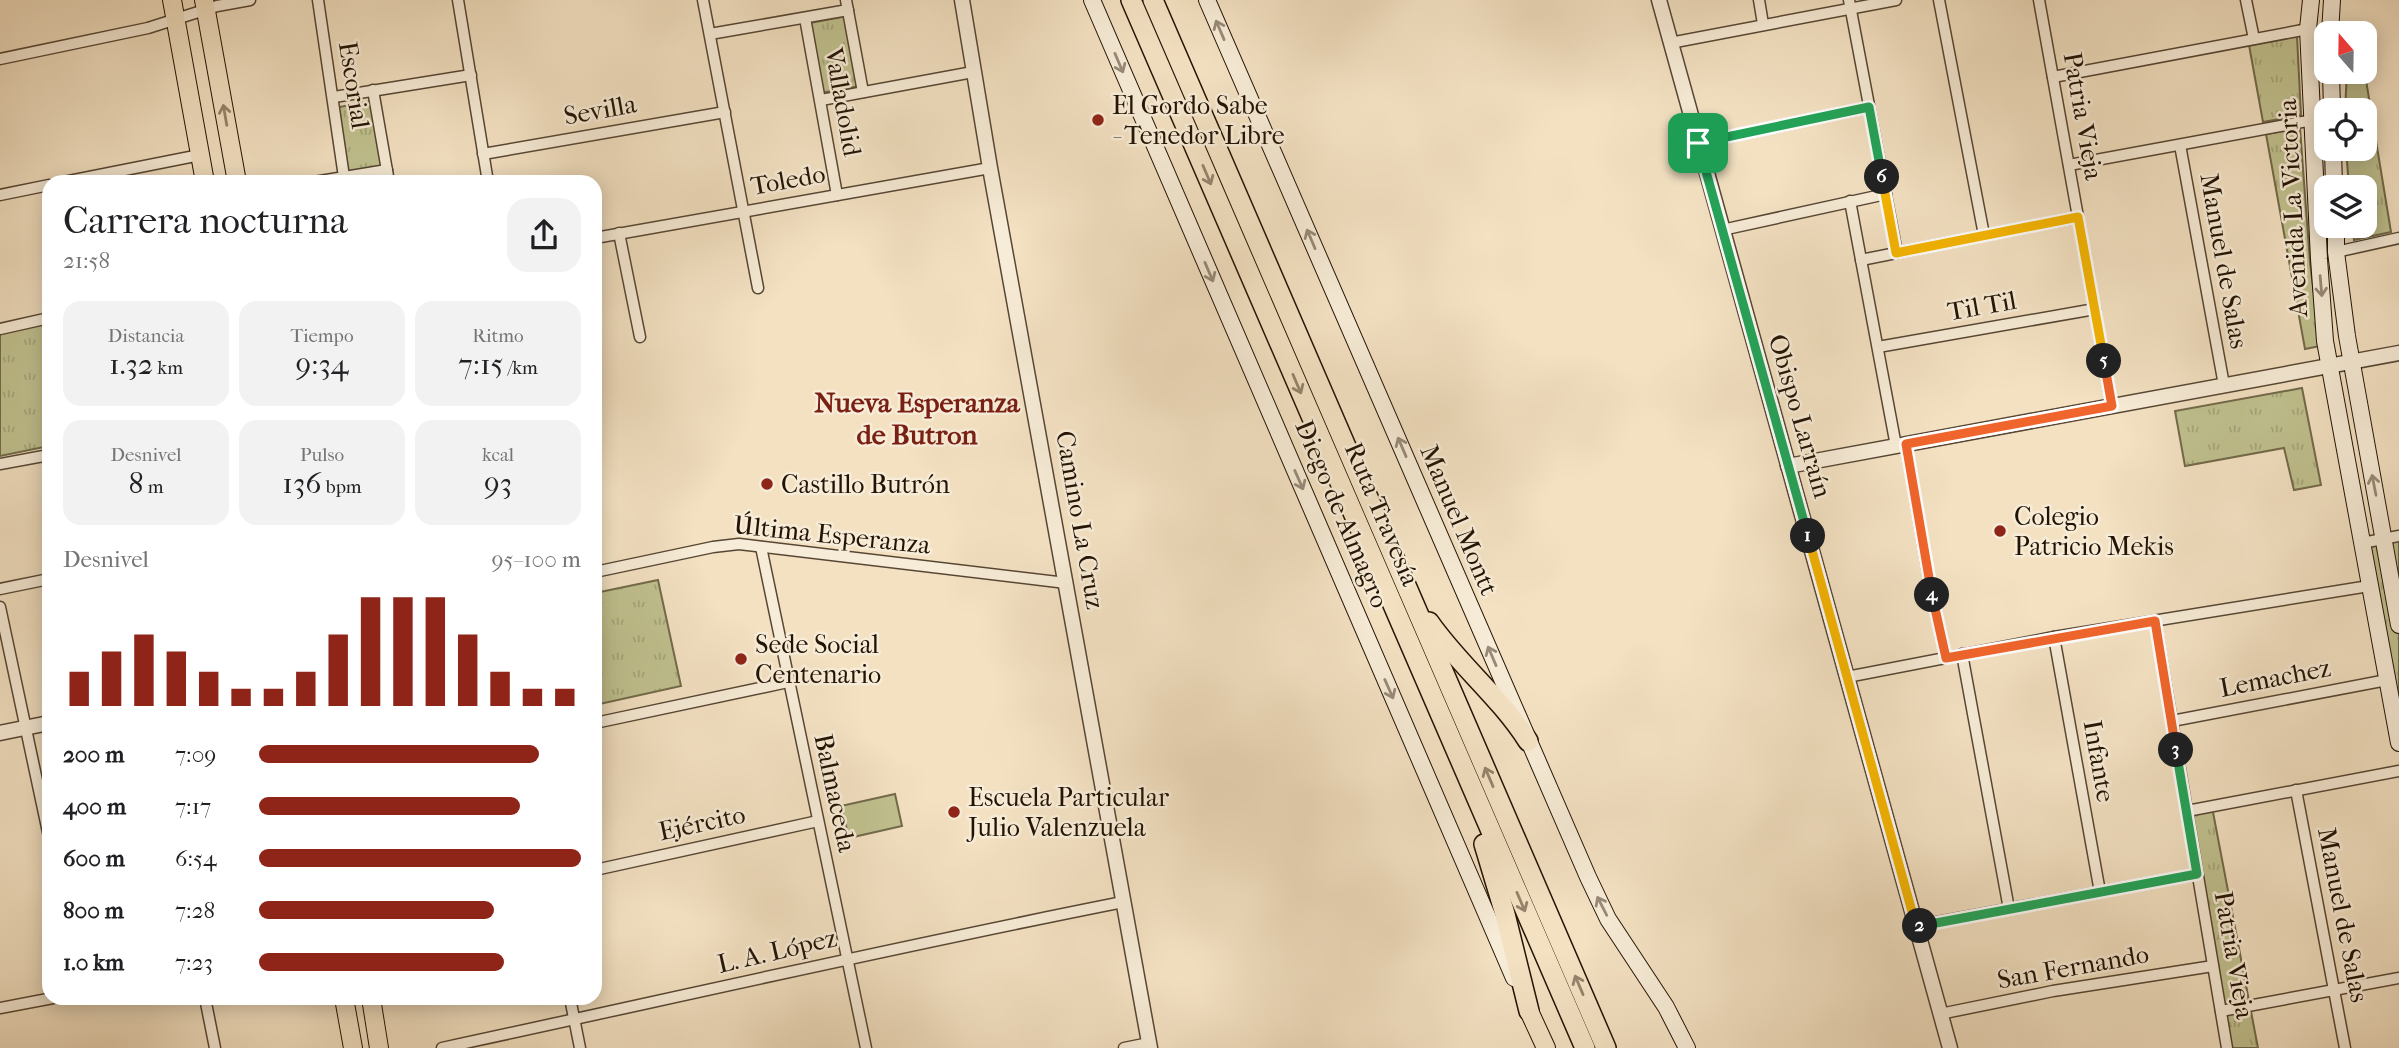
<!DOCTYPE html>
<html lang="es">
<head>
<meta charset="utf-8">
<style>
	body { margin:0; font-family:"IM FELL French Canon",serif; background:#f2f2f2; color:#202124; height:100vh; display:flex; flex-direction:column; font-size:26px; white-space:nowrap }
	* { box-sizing:border-box; margin:0 }
	p { font-size:23px; color:#757577 }
	.icon { flex:none; width:38px; height:38px; fill:none; stroke:currentColor; stroke-width:2; stroke-linecap:round; stroke-linejoin:round }
	.map { position:relative; flex:1; overflow:hidden }
	.panel { position:absolute; left:42px; top:175px; width:560px; height:830px; display:flex; flex-direction:column; background:#fff; border-radius:21px; box-shadow:0 4px 18px #0003 }
	.panel>* { flex:none }
	.needle { width:46px; rotate:340deg }
	.tools { position:absolute; left:2314px; top:21px; display:grid; gap:14px }
	.tools a { display:grid; place-items:center; width:63px; height:63px; border-radius:14px; background:#fff; box-shadow:0 4px 18px #0003; font-size:35px }
	.pin { position:absolute; display:grid; place-items:center; width:60px; height:60px; color:#fff; margin:-30px; border-radius:14px; box-shadow:0 4px 10px #0006 }
	.km { position:absolute; width:35px; height:35px; margin:-18px; border-radius:50%; background:#222; color:#fff; font-size:19px; line-height:35px; text-align:center }
	.round { display:grid; place-items:center; flex:none; width:74px; height:74px; border-radius:21px; background:#f2f2f2 }
	.overview { display:flex; align-items:center; justify-content:space-between; height:119px; padding:0 21px }
	h1 { font-size:38px; font-weight:600; line-height:52px }
	.stats { display:grid; grid-template-columns:repeat(3,1fr); gap:10px; height:119px; padding:7px 21px }
	.stats div { display:grid; align-content:center; border-radius:18px; background:#f2f2f2; text-align:center }
	.stats b { font-size:30px; font-weight:600 }
	.stats small { font-size:19px; font-weight:400 }
	.stats p { font-size:19px }
	.chart { height:196px; padding:14px 21px }
	.chart p { display:flex; justify-content:space-between }
	.chart svg { width:100%; height:126px; margin-top:7px; stroke:#8f2418; stroke-width:6 }
	ul { padding:0 21px; list-style:none; font-size:23px }
	li { display:grid; grid-template-columns:112px 84px 1fr; align-items:center; height:52px }
	li i { height:18px; border-radius:9px; background:#8f2418 }
	.map>svg:first-child { display:block }
	.grass { fill:url(#grass-tufts); stroke:#726a4a; stroke-width:2 }
	.pitch { fill:#c0c18f; stroke:#726a4a; stroke-width:2 }
	.lines { fill:none; stroke-linecap:round; stroke-linejoin:round }
	.minor-casing { stroke:#574634; stroke-width:13 }
	.tertiary-casing { stroke:#574634; stroke-width:17 }
	.secondary-casing { stroke:#231304; stroke-width:18 }
	.primary-casing { stroke:#231304; stroke-width:20 }
	.trunk-casing { stroke:#231304; stroke-width:22 }
	.minor { stroke:#f7ecd7; stroke-width:10 }
	.tertiary { stroke:#f7ecd7; stroke-width:14 }
	.secondary { stroke:#f7ecd7; stroke-width:16 }
	.primary { stroke:#f3e1c2; stroke-width:18 }
	.trunk { stroke:#f3e1c2; stroke-width:19 }
	.oneway { stroke:#988a78 }
	.oneway2 { stroke:#95846c }
	.split-1-casing { stroke:#fff; stroke-width:14 }
	.split-2-casing { stroke:#fff; stroke-width:14 }
	.split-3-casing { stroke:#fff; stroke-width:14 }
	.split-4-casing { stroke:#fff; stroke-width:14 }
	.split-5-casing { stroke:#fff; stroke-width:14 }
	.split-6-casing { stroke:#fff; stroke-width:14 }
	.split-7-casing { stroke:#fff; stroke-width:14 }
	.split-1 { stroke:#22a559; stroke-width:9 }
	.split-2 { stroke:#f5b400; stroke-width:9 }
	.split-3 { stroke:#22a559; stroke-width:9 }
	.split-4 { stroke:#f0652b; stroke-width:9 }
	.split-5 { stroke:#f0652b; stroke-width:9 }
	.split-6 { stroke:#f5b400; stroke-width:9 }
	.split-7 { stroke:#22a559; stroke-width:9 }
	.poi-dot { fill:#8f2418; stroke:#f7ecd7; stroke-width:2.5 }
	.labels { text-anchor:middle; dominant-baseline:central; stroke-width:5; stroke-linejoin:round; paint-order:stroke }
	.street-label { font-size:26px; fill:#231304; stroke:#f7ecd7 }
	.poi-label { font-size:26px; fill:#231304; stroke:#f7ecd7; text-anchor:start }
	.neighbourhood-label { font-size:28px; font-weight:bold; fill:#7a1f14; stroke:#f7ecd7 }
</style>
</head>
<body>
<div class="map">
<svg width="2399" height="1048" viewBox="0 0 2399 1048">
	<defs>
		<pattern id="grass-tufts" width="24" height="20" patternUnits="userSpaceOnUse" patternTransform="scale(1.75)"><rect width="24" height="20" fill="#c0c18f"/><path d="M3 7l-1-3M5 7V3M7 7l1-3M15 17l-1-3M17 17v-4M19 17l1-3" fill="none" stroke="#a5a57a"/></pattern>
	</defs>
	<rect width="100%" height="100%" fill="#f3e1c2"/>
	<filter id="stains"><feTurbulence type="fractalNoise" baseFrequency=".00286" numOctaves="4"/><feColorMatrix values="0 0 0 0 .2 0 0 0 0 .09 0 0 0 0 .02 0 0 0 .5 -.17"/></filter>
	<radialGradient id="worn" r=".72"><stop offset=".6" stop-color="#630" stop-opacity="0"/><stop offset="1" stop-color="#630" stop-opacity=".3"/></radialGradient>
	<g class="grass">
		<polygon points="847,16 860,86 820,93 810,23"/>
		<polygon points="2297,36 2301,115 2263,122 2249,45"/>
		<polygon points="2364,68 2391,232 2354,240 2353,226 2364,226 2364,187 2349,187 2346,149 2364,149 2364,110 2345,110 2347,72 2364,72"/>
		<polygon points="372,101 385,175 347,181 334,108"/>
		<polygon points="2300,128 2310,262 2320,346 2305,349 2266,134"/>
		<polygon points="49,322 49,446 0,456 0,332"/>
		<polygon points="2302,388 2321,485 2294,490 2284,448 2185,466 2175,411"/>
		<polygon points="2399,536 2399,744 2362,543"/>
		<polygon points="658,580 681,686 595,705 595,593"/>
		<polygon points="2212,807 2258,1048 2227,1048 2187,811"/>
	</g>
	<polygon class="pitch" points="895,794 902,826 849,838 841,806"/>
	<g class="lines">
		<g class="minor-casing">
			<g id="minor">
				<polyline points="318,0 344,177"/>
				<polyline points="458,0 488,182"/>
				<polyline points="703,0 758,288"/>
				<polyline points="846,0 863,92"/>
				<polyline points="1759,0 1763,24"/>
				<polyline points="1849,0 1897,253"/>
				<polyline points="1939,0 1984,235"/>
				<polyline points="2039,0 2112,406"/>
				<polyline points="2246,0 2254,39"/>
				<polyline points="805,18 837,195"/>
				<polyline points="710,34 848,10"/>
				<polyline points="1670,43 1896,0"/>
				<polyline points="0,59 148,28 217,6 250,0"/>
				<polyline points="2053,77 2308,29"/>
				<polyline points="373,90 389,182"/>
				<polyline points="334,97 471,75"/>
				<polyline points="821,100 973,72"/>
				<polyline points="1698,143 1869,107"/>
				<polyline points="2180,145 2224,385"/>
				<polyline points="483,154 725,112"/>
				<polyline points="2069,165 2313,120"/>
				<polyline points="64,182 200,155"/>
				<polyline points="314,182 387,170"/>
				<polyline points="0,195 49,185"/>
				<polyline points="1850,201 1896,446"/>
				<polyline points="1722,230 1886,194"/>
				<polyline points="619,233 640,337"/>
				<polyline points="595,238 990,168"/>
				<polyline points="2336,252 2399,238"/>
				<polyline points="1861,260 2078,217"/>
				<polyline points="0,329 49,318"/>
				<polyline points="1878,347 2095,309"/>
				<polyline points="1906,444 1931,591 1946,658"/>
				<polyline points="0,464 49,455"/>
				<polyline points="2362,543 2399,536"/>
				<polyline points="761,547 866,1048"/>
				<polyline points="595,572 713,547 739,544 1066,583"/>
				<polyline points="0,589 49,579"/>
				<polyline points="0,607 49,837"/>
				<polyline points="2155,621 2227,1048"/>
				<polyline points="2054,637 2100,892"/>
				<polyline points="1962,654 2009,909"/>
				<polyline points="1847,677 2054,637 2369,586"/>
				<polyline points="2172,721 2387,680"/>
				<polyline points="595,723 788,682"/>
				<polyline points="2296,790 2345,1048"/>
				<polyline points="2187,811 2399,771"/>
				<polyline points="595,870 818,821"/>
				<polyline points="1916,926 2197,874"/>
				<polyline points="205,998 215,1048"/>
				<polyline points="570,998 580,1048"/>
				<polyline points="0,1008 53,998"/>
				<polyline points="2221,1011 2399,978"/>
				<polyline points="1940,1014 2053,991 2213,966"/>
				<path d="M 442,1048 C 669,999 895,947 1123,902"/>
				<polyline points="1124,1048 1149,1043"/>
			</g>
		</g>
		<g class="tertiary-casing">
			<g id="tertiary">
				<polyline points="962,0 990,168 1150,1048"/>
				<polyline points="1659,0 1950,1048"/>
				<polyline points="1788,466 2399,353"/>
				<polyline points="0,733 49,723"/>
			</g>
		</g>
		<g class="secondary-casing">
			<g id="secondary">
				<polyline points="1092,0 1514,978"/>
				<polyline points="1207,0 1588,877 1608,919 1666,1007 1687,1048"/>
				<polyline points="2311,0 2308,29 2319,259 2325,341 2399,743"/>
				<polyline points="2330,33 2332,0"/>
				<polyline points="2331,72 2332,110"/>
				<polyline points="2333,149 2334,187"/>
				<polyline points="2336,226 2336,252 2347,336 2399,625"/>
			</g>
		</g>
		<g class="primary-casing">
			<g id="primary">
				<polyline points="172,0 205,182"/>
				<polyline points="204,0 237,182"/>
				<polyline points="344,998 353,1048"/>
				<polyline points="371,998 379,1048"/>
				<polyline points="1529,1011 1546,1048"/>
			</g>
		</g>
		<g class="trunk-casing">
			<g id="trunk">
				<polyline points="1131,0 1585,1048"/>
				<polyline points="1153,0 1606,1048"/>
				<path d="M 1429,622 C 1459,665 1500,697 1528,741"/>
				<polyline points="1484,844 1505,914 1529,1011"/>
			</g>
		</g>
		<use href="#minor" class="minor"/>
		<use href="#tertiary" class="tertiary"/>
		<use href="#secondary" class="secondary"/>
		<use href="#primary" class="primary"/>
		<use href="#trunk" class="trunk"/>
	</g>
	<defs><path id="oneway-shaft" d="M-6 0H5M1.5-3L5.5 0L1.5 3" fill="none" stroke-width="1.6" stroke-linecap="round" stroke-linejoin="round" transform="scale(1.75)"/></defs>
	<g class="oneway">
		<use href="#oneway-shaft" transform="translate(1220 30) rotate(-113)"/>
		<use href="#oneway-shaft" transform="translate(1119 63) rotate(67)"/>
		<use href="#oneway-shaft" transform="translate(1311 239) rotate(-113)"/>
		<use href="#oneway-shaft" transform="translate(1209 272) rotate(67)"/>
		<use href="#oneway-shaft" transform="translate(2321 286) rotate(85)"/>
		<use href="#oneway-shaft" transform="translate(1402 447) rotate(-113)"/>
		<use href="#oneway-shaft" transform="translate(1299 480) rotate(66)"/>
		<use href="#oneway-shaft" transform="translate(2374 485) rotate(-101)"/>
		<use href="#oneway-shaft" transform="translate(1492 656) rotate(-113)"/>
		<use href="#oneway-shaft" transform="translate(1389 689) rotate(66)"/>
		<use href="#oneway-shaft" transform="translate(1602 906) rotate(-117)"/>
	</g>
	<g class="oneway2">
		<use href="#oneway-shaft" transform="translate(225 115) rotate(-100)"/>
		<use href="#oneway-shaft" transform="translate(1207 175) rotate(67)"/>
		<use href="#oneway-shaft" transform="translate(1297 384) rotate(67)"/>
		<use href="#oneway-shaft" transform="translate(1489 777) rotate(-113)"/>
		<use href="#oneway-shaft" transform="translate(1521 902) rotate(67)"/>
		<use href="#oneway-shaft" transform="translate(1579 985) rotate(-113)"/>
	</g>
	<g class="lines">
		<g class="split-1-casing">
			<polyline id="split-1" points="1698,143 1808,536"/>
		</g>
		<g class="split-2-casing">
			<polyline id="split-2" points="1808,536 1916,926 1920,926"/>
		</g>
		<g class="split-3-casing">
			<polyline id="split-3" points="1920,926 2197,874 2176,750"/>
		</g>
		<g class="split-4-casing">
			<polyline id="split-4" points="1932,595 1946,658 2155,621 2176,750"/>
		</g>
		<g class="split-5-casing">
			<polyline id="split-5" points="1932,595 1906,444 2112,406 2104,361"/>
		</g>
		<g class="split-6-casing">
			<polyline id="split-6" points="1882,177 1896,253 2078,217 2104,361"/>
		</g>
		<g class="split-7-casing">
			<polyline id="split-7" points="1698,143 1869,107 1882,177"/>
		</g>
		<use href="#split-1" class="split-1"/>
		<use href="#split-2" class="split-2"/>
		<use href="#split-3" class="split-3"/>
		<use href="#split-4" class="split-4"/>
		<use href="#split-5" class="split-5"/>
		<use href="#split-6" class="split-6"/>
		<use href="#split-7" class="split-7"/>
	</g>
	<g class="poi-dot">
		<circle cx="1098" cy="120" r="7"/>
		<circle cx="767" cy="484" r="7"/>
		<circle cx="2000" cy="531" r="7"/>
		<circle cx="741" cy="659" r="7"/>
		<circle cx="954" cy="812" r="7"/>
	</g>
	<g class="labels">
		<g class="street-label">
			<text transform="translate(354 85) rotate(81)">Escorial</text>
			<text transform="translate(843 102) rotate(80)">Valladolid</text>
			<text transform="translate(600 110) rotate(-10)">Sevilla</text>
			<text transform="translate(2083 116) rotate(80)">Patria Vieja</text>
			<text transform="translate(788 180) rotate(-10)">Toledo</text>
			<text transform="translate(2293 208) rotate(-93)">Avenida La Victoria</text>
			<text transform="translate(2224 261) rotate(80)">Manuel de Salas</text>
			<text transform="translate(1982 306) rotate(-10)">Til Til</text>
			<text transform="translate(1800 416) rotate(74)">Obispo Larraín</text>
			<text transform="translate(1342 514) rotate(67)">Diego de Almagro</text>
			<text transform="translate(1382 514) rotate(67)">Ruta Travesía</text>
			<text transform="translate(1080 520) rotate(80)">Camino La Cruz</text>
			<text transform="translate(1459 520) rotate(67)">Manuel Montt</text>
			<text transform="translate(832 535) rotate(6)">Última Esperanza</text>
			<text transform="translate(2275 678) rotate(-11)">Lemachez</text>
			<text transform="translate(2099 761) rotate(80)">Infante</text>
			<text transform="translate(835 793) rotate(78)">Balmaceda</text>
			<text transform="translate(702 823) rotate(-12)">Ejército</text>
			<text transform="translate(2343 915) rotate(79)">Manuel de Salas</text>
			<text transform="translate(777 951) rotate(-13)">L. A. López</text>
			<text transform="translate(2234 955) rotate(80)">Patria Vieja</text>
			<text transform="translate(2073 967) rotate(-10)">San Fernando</text>
		</g>
		<g class="poi-label">
			<text x="1112" y="105">El Gordo Sabe<tspan x="1112" dy="30">- Tenedor Libre</tspan></text>
			<text x="781" y="484">Castillo Butrón</text>
			<text x="2014" y="516">Colegio<tspan x="2014" dy="30">Patricio Mekis</tspan></text>
			<text x="755" y="644">Sede Social<tspan x="755" dy="30">Centenario</tspan></text>
			<text x="968" y="797">Escuela Particular<tspan x="968" dy="30">Julio Valenzuela</tspan></text>
		</g>
		<g class="neighbourhood-label">
			<text x="917" y="402">Nueva Esperanza<tspan x="917" dy="32">de Butron</tspan></text>
		</g>
	</g>
	<rect width="100%" height="100%" filter="url(#stains)"/>
	<rect width="100%" height="100%" fill="url(#worn)"/>
</svg>
<div class="tools">
<a><svg class="needle" viewBox="-14 -14 28 28"><path d="M0-13l5 13h-10z" fill="#e53935"/><path d="M0 13l5-13h-10z" fill="#757577"/></svg></a>
<a><svg class="icon" aria-label="locate" viewBox="0 0 24 24"><circle cx="12" cy="12" r="6"/><path d="M12 2v4M12 18v4M2 12h4M18 12h4"/></svg></a>
<a><svg class="icon" aria-label="layers" viewBox="0 0 24 24"><path d="M12 4l9 5-9 5-9-5zM3 14l9 5 9-5"/></svg></a>
</div>
<div class="pin" style="left:1698px;top:143px;background:#1e9e55"><svg class="icon" aria-label="arrive" viewBox="0 0 24 24"><path d="M6 21V4h12l-3 4 3 4H6"/></svg></div>
<b class="km" style="left:1808px;top:536px">1</b>
<b class="km" style="left:1920px;top:926px">2</b>
<b class="km" style="left:2176px;top:750px">3</b>
<b class="km" style="left:1932px;top:595px">4</b>
<b class="km" style="left:2104px;top:361px">5</b>
<b class="km" style="left:1882px;top:177px">6</b>
<section class="panel">
<div class="overview"><div><h1>Carrera nocturna</h1><p>21:58</p></div><a class="round"><svg class="icon" aria-label="share" viewBox="0 0 24 24"><path d="M12 15V3M7 8l5-5 5 5M5 13v7h14v-7"/></svg></a></div>
<div class="stats">
<div><p>Distancia</p><b>1.32<small> km</small></b></div>
<div><p>Tiempo</p><b>9:34</b></div>
<div><p>Ritmo</p><b>7:15<small> /km</small></b></div>
</div>
<div class="stats">
<div><p>Desnivel</p><b>8<small> m</small></b></div>
<div><p>Pulso</p><b>136<small> bpm</small></b></div>
<div><p>kcal</p><b>93</b></div>
</div>
<div class="chart"><p><span>Desnivel</span>95–100 m</p>
<svg viewBox="0 0 160 44" preserveAspectRatio="none"><path d="M5 44V32M15 44V25M25 44V19M35 44V25M45 44V32M55 44V38M65 44V38M75 44V32M85 44V19M95 44V6M105 44V6M115 44V6M125 44V19M135 44V32M145 44V38M155 44V38"/></svg>
</div>
<ul>
<li><b>200 m</b>7:09<i style="width:87%"></i></li>
<li><b>400 m</b>7:17<i style="width:81%"></i></li>
<li><b>600 m</b>6:54<i style="width:100%"></i></li>
<li><b>800 m</b>7:28<i style="width:73%"></i></li>
<li><b>1.0 km</b>7:23<i style="width:76%"></i></li>
</ul>
</section>
</div>
</body>
</html>
